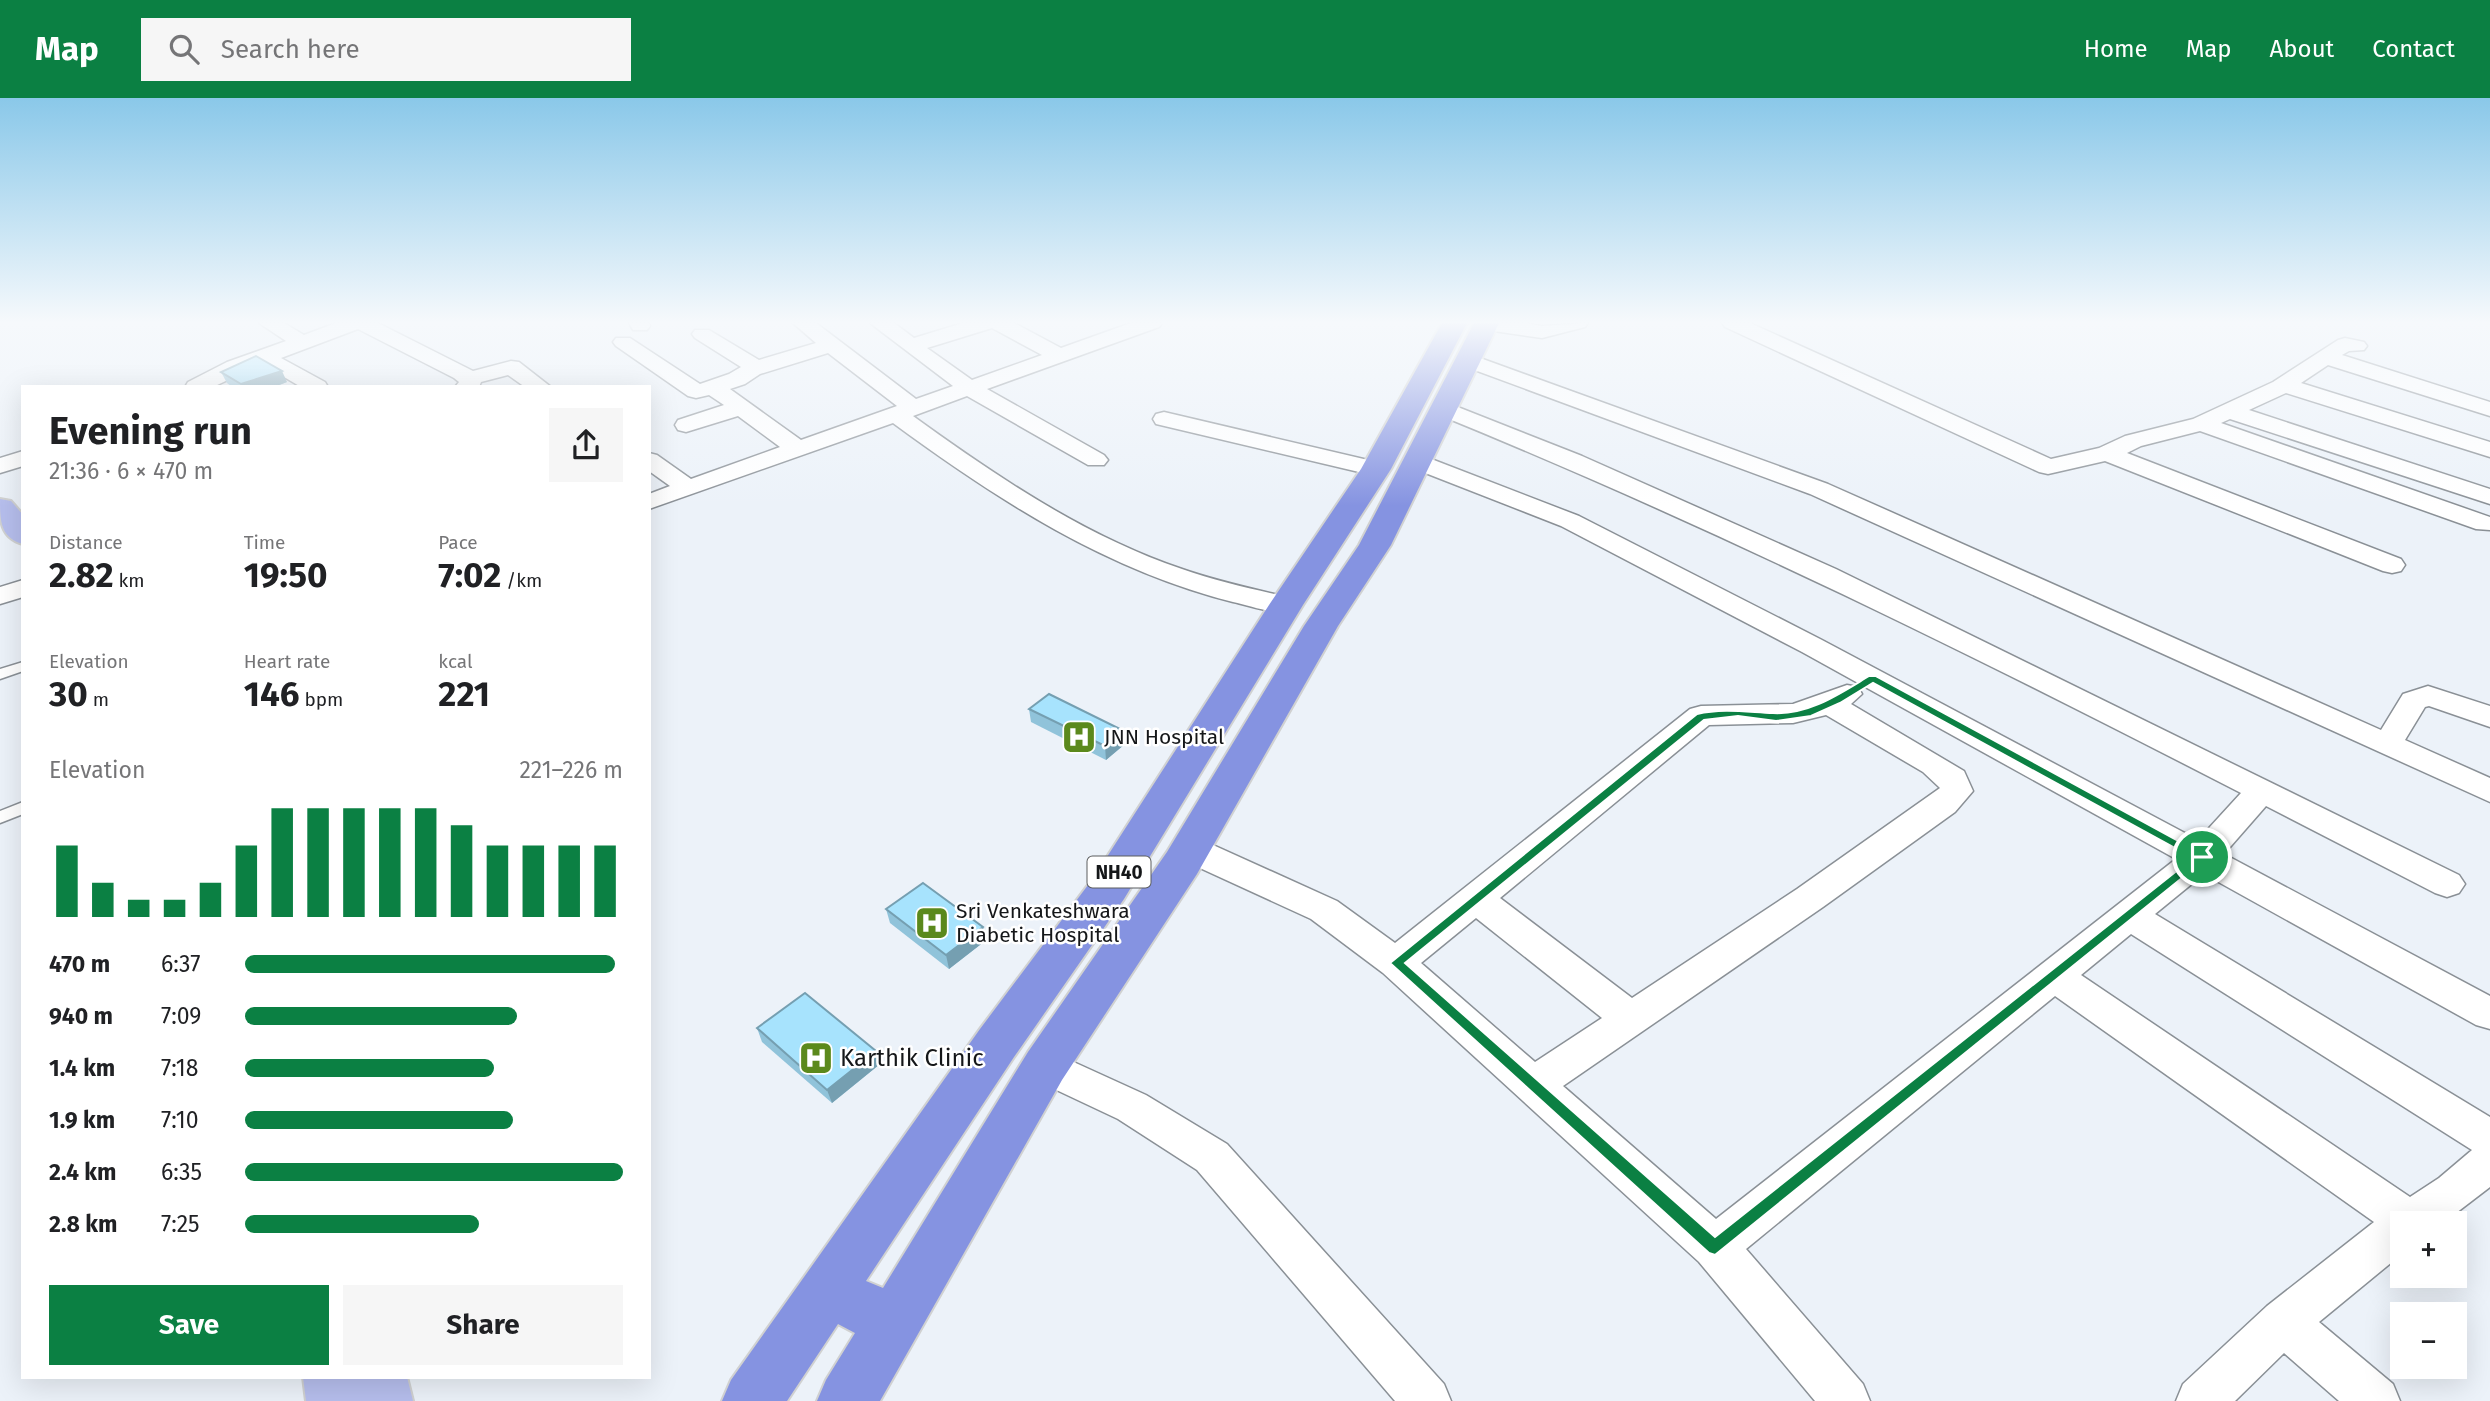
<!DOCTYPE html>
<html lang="en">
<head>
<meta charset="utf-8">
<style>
	body { margin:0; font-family:"Fira Sans",sans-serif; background:#f6f6f6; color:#202124; height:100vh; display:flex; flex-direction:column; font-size:26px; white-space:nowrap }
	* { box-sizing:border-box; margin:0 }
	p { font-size:23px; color:#757577 }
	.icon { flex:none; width:38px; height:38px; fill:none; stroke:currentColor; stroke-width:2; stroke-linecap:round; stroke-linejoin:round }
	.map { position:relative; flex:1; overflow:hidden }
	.sheet { position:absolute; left:21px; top:287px; width:630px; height:994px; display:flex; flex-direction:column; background:#fff; border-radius:0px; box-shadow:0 7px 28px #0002 }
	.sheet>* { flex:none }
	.fabs { position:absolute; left:2390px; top:1113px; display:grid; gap:14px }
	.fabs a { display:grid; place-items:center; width:77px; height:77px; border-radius:0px; background:#fff; box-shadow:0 7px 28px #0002; font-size:35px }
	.pin { position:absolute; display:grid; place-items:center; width:60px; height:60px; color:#fff; margin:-30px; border:4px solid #fff; border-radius:50%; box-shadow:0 2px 7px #0007 }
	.round { display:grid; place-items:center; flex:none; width:74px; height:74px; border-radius:0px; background:#f6f6f6 }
	.headline { display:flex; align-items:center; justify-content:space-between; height:119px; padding:0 28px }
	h1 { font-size:38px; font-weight:700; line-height:52px }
	.figures { display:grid; grid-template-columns:repeat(3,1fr); gap:10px; height:119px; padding:7px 28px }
	.figures div { display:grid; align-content:center }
	.figures b { font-size:35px; font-weight:700 }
	.figures small { font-size:19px; font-weight:400 }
	.figures p { font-size:19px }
	.chart { height:196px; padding:14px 28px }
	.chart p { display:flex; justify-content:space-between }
	.chart svg { width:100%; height:126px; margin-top:7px; stroke:#0b8043; stroke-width:6 }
	.action { display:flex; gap:14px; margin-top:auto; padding:14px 28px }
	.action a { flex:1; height:80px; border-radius:0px; background:#0b8043; color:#fff; font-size:28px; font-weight:700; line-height:80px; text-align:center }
	.action a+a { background:#f6f6f6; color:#202124 }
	ul { padding:0 28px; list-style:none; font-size:23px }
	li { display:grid; grid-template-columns:112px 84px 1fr; align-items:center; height:52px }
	li i { height:18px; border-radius:9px; background:#0b8043 }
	header { display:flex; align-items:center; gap:42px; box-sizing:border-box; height:98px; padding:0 35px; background:#0b8043; color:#fff }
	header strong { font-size:33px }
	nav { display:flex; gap:38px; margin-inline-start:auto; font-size:24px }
	.search { width:490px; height:63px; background:#f6f6f6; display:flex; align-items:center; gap:18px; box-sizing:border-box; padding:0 24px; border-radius:0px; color:#757577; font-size:26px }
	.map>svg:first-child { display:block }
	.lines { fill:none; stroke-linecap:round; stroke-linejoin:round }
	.lane-casing { stroke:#8a9096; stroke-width:3 }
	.street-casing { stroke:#8a9096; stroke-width:3 }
	.primary-casing { stroke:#d0d1d1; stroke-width:4 }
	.highway-casing { stroke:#d0d1d1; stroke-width:4 }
	.lane { fill:#fff; fill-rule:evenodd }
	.street { fill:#fff; fill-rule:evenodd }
	.primary { fill:#b6beed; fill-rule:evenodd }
	.highway { fill:#8593e1; fill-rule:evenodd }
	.wall { fill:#90c3da }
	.shaded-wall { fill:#759fb1 }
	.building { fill:#a7e3fd; stroke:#759fb1; stroke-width:2 }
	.route { fill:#0b8043; stroke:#fff; stroke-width:2; fill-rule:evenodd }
	.labels { text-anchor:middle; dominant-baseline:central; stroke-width:5; stroke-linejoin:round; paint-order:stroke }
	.shield { fill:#fff; stroke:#5b5d5e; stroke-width:2 }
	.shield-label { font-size:19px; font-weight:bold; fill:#151719 }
	.poi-label { font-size:21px; fill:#151719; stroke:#fff; text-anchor:start }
	.near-poi-label { font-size:24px; fill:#151719; stroke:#fff; text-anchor:start }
</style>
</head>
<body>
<header>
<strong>Map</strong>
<div class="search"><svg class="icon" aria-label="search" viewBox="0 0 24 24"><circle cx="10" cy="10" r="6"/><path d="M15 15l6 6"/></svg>Search here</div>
<nav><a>Home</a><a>Map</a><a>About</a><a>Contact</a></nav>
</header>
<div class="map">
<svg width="2490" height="1303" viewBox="0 0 2490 1303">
	<rect width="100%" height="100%" fill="#ecf2f9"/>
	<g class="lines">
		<g class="lane-casing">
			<g id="lane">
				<polygon points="23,564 23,573 0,581 0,571"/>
				<polygon points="23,704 23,716 0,725 0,713"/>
			</g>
		</g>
		<g class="street-casing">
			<g id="street">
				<polygon points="259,225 284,225 304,237 336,225 378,225 473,273 511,263 519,264 551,289 525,289 508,277 481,284 479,289 455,289 459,284 454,280 358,231 281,260 325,284 328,289 301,289 262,266 213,289 185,289 188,284 227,264 286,243"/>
				<polygon points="629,225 649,225 650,228 647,232 633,232"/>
				<path d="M 793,225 L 816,225 L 916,301 L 953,288 L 870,225 L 894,225 L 914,240 L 963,225 L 1014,225 L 1061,250 L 1131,225 L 1162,225 L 1159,229 L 987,291 L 1104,357 L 1108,362 L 1104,367 L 1088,367 L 967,298 L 913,318 C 996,378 1084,438 1182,471 C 1219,484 1257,492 1296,501 L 1300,507 L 1296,513 C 1276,518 1252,508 1233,504 C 1106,472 998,402 893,325 L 649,411 L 649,396 L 670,388 L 649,373 L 649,355 L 657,357 L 691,381 L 780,349 L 738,318 L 686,334 L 678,332 L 675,327 L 678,322 L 724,307 L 709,297 L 696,300 L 688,298 L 616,248 L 613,244 L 616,240 L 630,240 L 700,286 L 729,276 L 741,269 L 695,240 L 692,236 L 695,232 L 709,232 L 759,262 L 816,245 ZM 992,230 L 1042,257 L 972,282 L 927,250 ZM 828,255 L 897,308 L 801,342 L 730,291 L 745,286 L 760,276 Z"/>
				<polygon points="1525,225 1542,228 1588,225 1585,229 1542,240 1487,232 1480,230 1477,226"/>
				<polygon points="1722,225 1750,225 2051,361 2099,350 2125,338 2193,321 2273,284 2338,242 2345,240 2364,244 2367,248 2364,252 2349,253 2342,257 2490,304 2490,318 2328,267 2301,285 2490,344 2490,359 2286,295 2249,312 2490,391 2490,406 2230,321 2221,325 2490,419 2490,432 2476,431 2200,333 2141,348 2127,355 2401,461 2405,467 2401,473 2392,475 2383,473 2105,363 2048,376 2039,374 1725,229"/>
				<polygon points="1469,256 1828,386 2381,632 2403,596 2428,588 2490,608 2490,629 2429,608 2425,609 2405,642 2490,680 2490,704 1810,396 1461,267 1458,262 1461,257"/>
				<path d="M 1445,304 L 1582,358 L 1836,471 L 2459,777 L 2465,786 L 2459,795 L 2447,799 L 2435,795 L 2266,708 L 2224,756 L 2490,898 L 2490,931 L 2476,927 L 2204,776 L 2155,816 L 2490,1019 L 2490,1089 L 2443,1125 L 2403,1125 L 2403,1155 L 2319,1224 L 2393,1286 L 2400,1303 L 2339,1303 L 2284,1255 L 2235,1303 L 2176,1303 L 2183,1286 L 2267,1208 L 2374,1124 L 2055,898 L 1746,1151 L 1863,1286 L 1870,1303 L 1815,1303 L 1699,1164 L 1383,875 L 1311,821 L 1178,760 L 1173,751 L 1178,742 L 1190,739 L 1202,742 L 1337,803 L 1395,845 L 1690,611 L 1701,608 L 1793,606 L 1847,587 L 1858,589 L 1862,596 L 1851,606 L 1964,673 L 1973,693 L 1955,714 L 1823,809 L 1563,988 L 1716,1121 L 2176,761 L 1802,554 L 1561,428 L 1410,369 L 1406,364 L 1410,359 L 1418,357 L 1426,359 L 1579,418 L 1822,542 L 2198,742 L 2241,695 C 1977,559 1712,428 1437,316 L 1434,311 L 1437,306 ZM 1826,617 L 1923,674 L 1940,690 L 1797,791 L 1632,900 L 1500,800 L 1709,627 L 1793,625 ZM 1476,820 L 1602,920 L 1535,964 L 1421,865 ZM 2131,836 L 2472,1052 L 2439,1080 L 2410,1099 L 2081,877 Z"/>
				<polygon points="1164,314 1385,366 1388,371 1385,376 1376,378 1156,326 1153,321 1156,316"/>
				<polygon points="23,353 23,368 0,375 0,360"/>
				<polygon points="23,482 23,499 0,506 0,489"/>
				<polygon points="1045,951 1146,997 1227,1046 1444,1286 1451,1303 1395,1303 1197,1072 1118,1021 1031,980 1025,968 1031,956"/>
			</g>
		</g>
		<g class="primary-casing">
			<g id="primary">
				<path d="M 0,401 L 11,403 L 23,417 L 23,446 C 0,440 0,422 0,401 Z"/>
				<polygon points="303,1279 407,1279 413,1303 306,1303"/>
			</g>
		</g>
		<g class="highway-casing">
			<polygon id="highway" points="1442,225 1467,225 1391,371 1303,507 1124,801 1014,959 866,1183 883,1190 1028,954 1167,754 1304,528 1359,447 1474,225 1499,225 1391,447 1338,528 1197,776 1062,982 880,1303 817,1303 826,1282 855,1235 838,1226 787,1303 722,1303 731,1282 980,931 1094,779 1269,507 1361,371"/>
		</g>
		<use href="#lane" class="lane"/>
		<use href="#street" class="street"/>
		<use href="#primary" class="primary"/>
		<use href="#highway" class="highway"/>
	</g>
	<g class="wall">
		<polygon points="221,274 287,284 274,289 232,289 227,285"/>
		<polygon points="1029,611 1124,633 1125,646 1106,662 1031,624"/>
		<polygon points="886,811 983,829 985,843 949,871 890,825"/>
		<polygon points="757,930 880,966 832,1005 762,944"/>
	</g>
	<g class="shaded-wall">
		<polygon points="282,273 287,284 274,289 242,289 241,286"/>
		<polygon points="1124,633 1125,646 1106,662 1105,648"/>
		<polygon points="983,829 985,843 949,871 946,857"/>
		<polygon points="876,953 880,966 832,1005 827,992"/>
	</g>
	<g class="building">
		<polygon points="256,258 282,273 241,286 221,274"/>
		<polygon points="1049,596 1124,633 1105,648 1029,611"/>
		<polygon points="923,785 983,829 946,857 886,811"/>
		<polygon points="805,895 876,953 827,992 757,930"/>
	</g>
	<linearGradient id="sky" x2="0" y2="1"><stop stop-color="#8ac8e9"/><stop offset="0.55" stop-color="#f6f9fc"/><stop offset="1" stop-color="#f6f9fc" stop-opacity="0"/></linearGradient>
	<rect width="2490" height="408" fill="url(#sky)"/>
	<path class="route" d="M 1869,578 L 1876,578 L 2208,759 L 1715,1157 L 1709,1155 L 1390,865 L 1697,616 C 1723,610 1747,614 1773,615 C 1809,617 1839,596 1869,578 ZM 1873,585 L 2193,760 L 1715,1139 L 1405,865 L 1704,622 L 1738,618 L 1776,623 L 1811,618 L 1840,605 Z"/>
	<defs>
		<g id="hospital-square" transform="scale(1.75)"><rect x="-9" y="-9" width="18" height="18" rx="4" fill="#5b891c" stroke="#fff"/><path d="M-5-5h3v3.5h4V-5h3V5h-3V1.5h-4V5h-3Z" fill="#fff"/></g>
	</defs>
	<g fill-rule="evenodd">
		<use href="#hospital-square" x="1079" y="639"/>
		<use href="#hospital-square" x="932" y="825"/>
		<use href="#hospital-square" x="816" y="960"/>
	</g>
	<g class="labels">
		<rect class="shield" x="1087.5" y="758.5" width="63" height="31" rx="5"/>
		<g class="shield-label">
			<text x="1119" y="774">NH40</text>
		</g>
		<g class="poi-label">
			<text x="1104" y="639">JNN Hospital</text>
			<text x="956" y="813">Sri Venkateshwara<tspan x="956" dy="24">Diabetic Hospital</tspan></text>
		</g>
		<g class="near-poi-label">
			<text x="840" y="960">Karthik Clinic</text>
		</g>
	</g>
</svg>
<div class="fabs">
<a>+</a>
<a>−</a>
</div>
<div class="pin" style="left:2202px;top:759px;background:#1e9e55"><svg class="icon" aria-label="arrive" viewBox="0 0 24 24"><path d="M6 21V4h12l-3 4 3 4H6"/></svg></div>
<section class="sheet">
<div class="headline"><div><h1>Evening run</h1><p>21:36 · 6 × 470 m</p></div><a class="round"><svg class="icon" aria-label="share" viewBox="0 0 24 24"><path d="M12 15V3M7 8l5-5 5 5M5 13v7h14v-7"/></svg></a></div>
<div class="figures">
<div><p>Distance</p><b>2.82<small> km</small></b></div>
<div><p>Time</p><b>19:50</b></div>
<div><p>Pace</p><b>7:02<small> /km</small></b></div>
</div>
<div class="figures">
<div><p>Elevation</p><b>30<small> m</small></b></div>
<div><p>Heart rate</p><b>146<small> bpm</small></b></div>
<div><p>kcal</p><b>221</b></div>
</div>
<div class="chart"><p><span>Elevation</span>221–226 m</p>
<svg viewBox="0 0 160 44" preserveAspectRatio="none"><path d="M5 44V19M15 44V32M25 44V38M35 44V38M45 44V32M55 44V19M65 44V6M75 44V6M85 44V6M95 44V6M105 44V6M115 44V12M125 44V19M135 44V19M145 44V19M155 44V19"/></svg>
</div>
<ul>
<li><b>470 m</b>6:37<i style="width:98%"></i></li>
<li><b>940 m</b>7:09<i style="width:72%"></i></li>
<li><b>1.4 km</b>7:18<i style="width:66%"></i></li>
<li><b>1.9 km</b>7:10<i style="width:71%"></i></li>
<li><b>2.4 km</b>6:35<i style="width:100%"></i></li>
<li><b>2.8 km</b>7:25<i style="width:62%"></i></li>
</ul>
<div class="action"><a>Save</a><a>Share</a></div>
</section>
</div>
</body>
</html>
